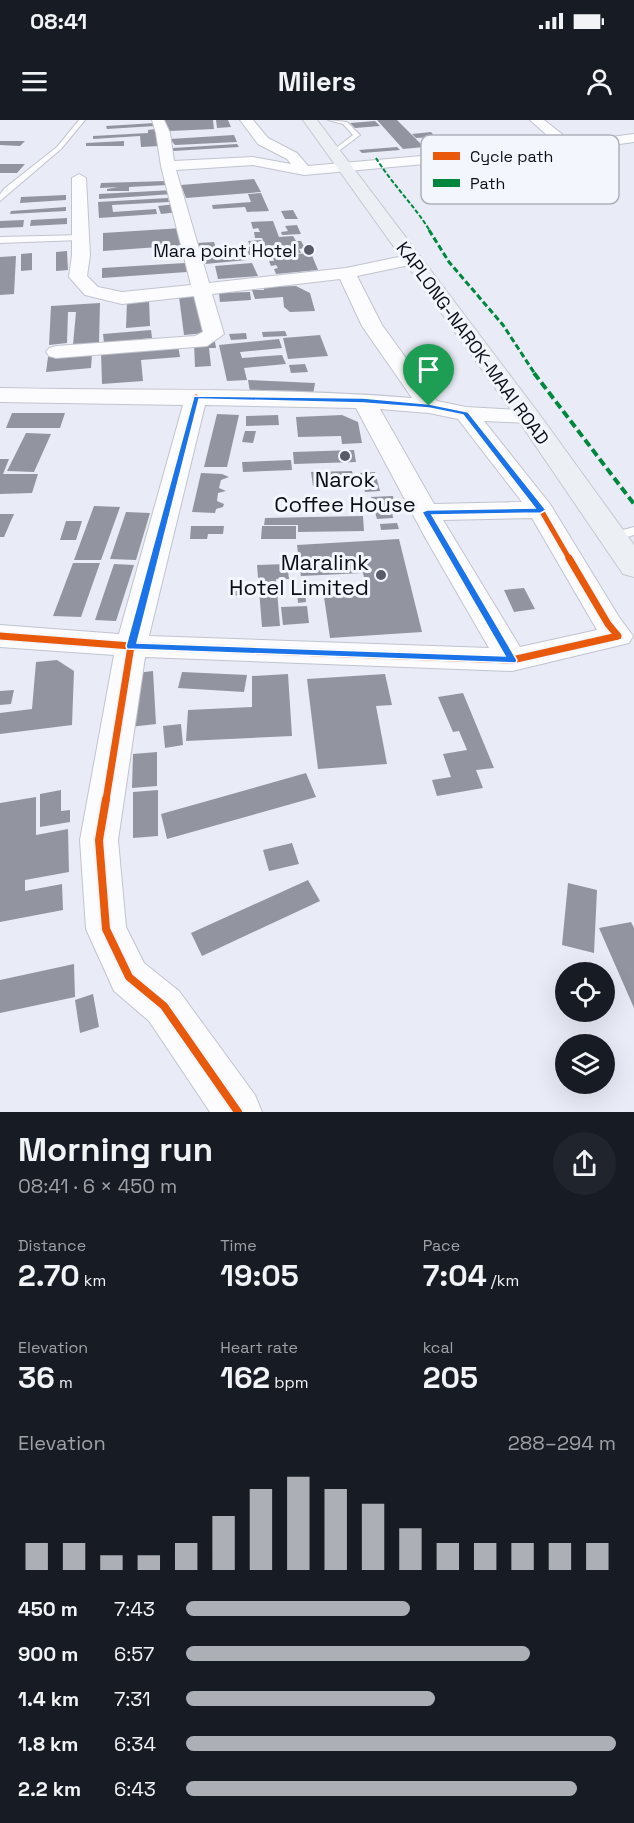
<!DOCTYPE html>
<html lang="en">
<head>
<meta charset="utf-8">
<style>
	body { margin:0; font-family:"Space Grotesk",sans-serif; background:#20242c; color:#f1f3f6; height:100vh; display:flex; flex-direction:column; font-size:22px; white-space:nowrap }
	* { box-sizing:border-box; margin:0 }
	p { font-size:20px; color:#9ea1a6 }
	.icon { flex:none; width:33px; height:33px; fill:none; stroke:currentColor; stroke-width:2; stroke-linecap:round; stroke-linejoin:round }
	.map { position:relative; height:992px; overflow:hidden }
	.details { display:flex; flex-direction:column; background:#171b24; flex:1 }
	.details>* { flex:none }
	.fabs { position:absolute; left:555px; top:842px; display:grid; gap:12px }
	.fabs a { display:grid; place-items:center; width:60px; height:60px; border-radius:50%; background:#171b24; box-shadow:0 6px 24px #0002; font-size:30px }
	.pin { position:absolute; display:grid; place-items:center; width:51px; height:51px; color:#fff; margin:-62px -26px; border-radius:50% 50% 50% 0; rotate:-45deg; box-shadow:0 0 6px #0007 }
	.pin .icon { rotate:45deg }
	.round { display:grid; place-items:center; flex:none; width:63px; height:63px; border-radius:32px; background:#20242c }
	.overview { display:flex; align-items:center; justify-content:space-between; height:102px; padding:0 18px }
	h1 { font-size:33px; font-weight:800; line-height:45px }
	.stats { display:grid; grid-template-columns:repeat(3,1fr); gap:9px; height:102px; padding:6px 18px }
	.stats div { display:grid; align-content:center }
	.stats b { font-size:30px; font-weight:800 }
	.stats small { font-size:16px; font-weight:400 }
	.stats p { font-size:16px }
	.chart { height:168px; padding:12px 18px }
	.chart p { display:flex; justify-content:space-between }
	.chart svg { width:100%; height:108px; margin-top:6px; stroke:#adafb6; stroke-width:6 }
	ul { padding:0 18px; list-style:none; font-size:20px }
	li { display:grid; grid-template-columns:96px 72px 1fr; align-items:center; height:45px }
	li i { height:15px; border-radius:8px; background:#adafb6 }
	.status { display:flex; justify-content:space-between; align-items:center; height:42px; padding:0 30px; background:#171b24; direction:ltr }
	.status svg { height:16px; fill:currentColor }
	header { display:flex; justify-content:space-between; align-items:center; height:78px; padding:0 18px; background:#171b24; font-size:27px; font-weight:800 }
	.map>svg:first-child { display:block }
	.building { fill:#9295a0 }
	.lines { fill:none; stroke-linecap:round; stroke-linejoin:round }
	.lane-casing { stroke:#c1c4cf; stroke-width:2 }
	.street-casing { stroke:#c1c4cf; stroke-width:2 }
	.highway-casing { stroke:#c6c8ce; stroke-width:2 }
	.lane { fill:#fcfcfe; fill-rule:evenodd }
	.street { fill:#fcfcfe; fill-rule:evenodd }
	.highway { fill:#eceff4; fill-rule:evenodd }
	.quiet-far2 { stroke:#00873e; stroke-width:2; stroke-dasharray:4.5 2; stroke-linecap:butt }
	.quiet-far1 { stroke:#00873e; stroke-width:3; stroke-dasharray:6 3; stroke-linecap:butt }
	.quiet { stroke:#00873e; stroke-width:4; stroke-dasharray:8 4; stroke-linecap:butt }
	.cycleway-far2-casing { stroke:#f4f6fd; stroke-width:8 }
	.cycleway-far1-casing { stroke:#f4f6fd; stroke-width:10 }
	.cycleway-casing { stroke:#f4f6fd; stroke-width:12 }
	.cycleway-far2 { stroke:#e8590c; stroke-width:5 }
	.cycleway-far1 { stroke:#e8590c; stroke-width:7 }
	.cycleway { stroke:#e8590c; stroke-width:8 }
	.route { fill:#1a73e8; stroke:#fff; stroke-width:1.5; fill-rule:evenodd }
	.poi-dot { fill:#595c67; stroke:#f4f6fd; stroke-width:2 }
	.labels { text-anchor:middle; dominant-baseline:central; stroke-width:6; stroke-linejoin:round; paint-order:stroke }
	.far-poi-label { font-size:18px; fill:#0b0e19; stroke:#f4f6fd; text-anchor:end }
	.far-street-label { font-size:18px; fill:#0b0e19; stroke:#f4f6fd }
	.poi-label { font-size:22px; fill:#0b0e19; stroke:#f4f6fd }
	.key { fill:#f4f6fd; stroke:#aeb0b9; stroke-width:1.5 }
	.key-label { font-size:16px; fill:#0b0e19 }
</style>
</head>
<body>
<div class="status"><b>08:41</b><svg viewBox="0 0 49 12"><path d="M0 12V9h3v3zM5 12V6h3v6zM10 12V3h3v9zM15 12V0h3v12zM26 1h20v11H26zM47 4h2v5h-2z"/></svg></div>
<header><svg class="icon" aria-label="menu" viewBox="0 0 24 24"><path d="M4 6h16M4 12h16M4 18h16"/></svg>Milers<svg class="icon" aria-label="person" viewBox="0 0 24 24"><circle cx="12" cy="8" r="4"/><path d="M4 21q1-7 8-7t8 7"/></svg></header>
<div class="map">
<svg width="634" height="992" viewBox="0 0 634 992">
	<rect width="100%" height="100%" fill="#e9ecf7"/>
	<g class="building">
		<polygon points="164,0 213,0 214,9 170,11"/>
		<polygon points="216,0 228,0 231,7 217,8"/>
		<polygon points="377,0 397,0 421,24 429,20 441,24 432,26 421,24 424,27 403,29"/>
		<polygon points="375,1 380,6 355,8 350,3"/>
		<polygon points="155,3 155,6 107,9 106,6"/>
		<polygon points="156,9 160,26 141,27 140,16 93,19 93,16 148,13 148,10"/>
		<polygon points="431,12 435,17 416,18 412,14"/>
		<polygon points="234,15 237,22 175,25 170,19"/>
		<polygon points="0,21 25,21 20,26 0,25"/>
		<polygon points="124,21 124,26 86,26 86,23"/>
		<polygon points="237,24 239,27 173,31 173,28"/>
		<polygon points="397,27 400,30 362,33 359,30"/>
		<polygon points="0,44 25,44 17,53 0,53"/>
		<polygon points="438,45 446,57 428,58 420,46"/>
		<polygon points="254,59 261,72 186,78 181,65"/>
		<polygon points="167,61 167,65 129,67 129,71 107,71 107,69 118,67 100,68 101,63"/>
		<polygon points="173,70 173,74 99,79 99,74"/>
		<polygon points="261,73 269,91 247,92 245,87 213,89 212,85 251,82 248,74"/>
		<polygon points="66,75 66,80 20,83 21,77"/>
		<polygon points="168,78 169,82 112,85 113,92 156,89 157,94 99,98 98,82"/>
		<polygon points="176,84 179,92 161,94 158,86"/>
		<polygon points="66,87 66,91 10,94 11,91"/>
		<polygon points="293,90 298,99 285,99 281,91"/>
		<polygon points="67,98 67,104 30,106 31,100"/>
		<polygon points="24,100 23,107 0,108 0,101"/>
		<polygon points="273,101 279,117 293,116 296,121 301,121 305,128 299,129 301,133 269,136 262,118 255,118 254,112 260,112 258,108 253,109 251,102"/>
		<polygon points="297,105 301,114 282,115 281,112 288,111 285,106"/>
		<polygon points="182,108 186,125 103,131 103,113"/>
		<polygon points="261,120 268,136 249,135 246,127 251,127 248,121"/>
		<polygon points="214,122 216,128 199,129 197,123"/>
		<polygon points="242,130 247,140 205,144 201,133"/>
		<polygon points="67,131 68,150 56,151 56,132"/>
		<polygon points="32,133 32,150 21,151 21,134"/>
		<polygon points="311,133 318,150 276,154 274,149 278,148 276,145 271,146 269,141 274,141 272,136"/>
		<polygon points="16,136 14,174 0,175 0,137"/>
		<polygon points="185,143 187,152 102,158 102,148"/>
		<polygon points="252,143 258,156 218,159 215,146"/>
		<polygon points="296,166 310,173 315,191 290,192 284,187 283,177 255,179 252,170 264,170 264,167"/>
		<polygon points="250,172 251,180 220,182 219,173"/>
		<polygon points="199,176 206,213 184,215 179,177"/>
		<polygon points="149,179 150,206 126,208 127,181"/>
		<polygon points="100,183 99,223 73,225 76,192 68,192 67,223 49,225 51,186"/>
		<polygon points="151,210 152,218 104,223 103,214"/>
		<polygon points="285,211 287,216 263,217 262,212"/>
		<polygon points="246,213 247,219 231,220 229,214"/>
		<polygon points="320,215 328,236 288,239 283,218"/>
		<polygon points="279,219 282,228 240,232 242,238 282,235 286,244 244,248 247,260 227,261 219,225"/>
		<polygon points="215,222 216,228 209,228 211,246 195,247 194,223"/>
		<polygon points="178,225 180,237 141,240 143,261 102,264 101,231"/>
		<polygon points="92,234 91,248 46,252 48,237"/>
		<polygon points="305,244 308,252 291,253 289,245"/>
		<polygon points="248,260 315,263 313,275 250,272"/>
		<polygon points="12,293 65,293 60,308 6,308"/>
		<polygon points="217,294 239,295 227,347 204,347"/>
		<polygon points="278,295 279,305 246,306 246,296"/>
		<polygon points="342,295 358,302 362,323 342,324 341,316 298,317 296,297"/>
		<polygon points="245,311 256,311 253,323 242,322"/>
		<polygon points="26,313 51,314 34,352 7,351"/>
		<polygon points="354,330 356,342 294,344 293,332"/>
		<polygon points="0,339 9,339 3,354 38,354 32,373 0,374"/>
		<polygon points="291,340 292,350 243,352 242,342"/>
		<polygon points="352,351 355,365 313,366 311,352"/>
		<polygon points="375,352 380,371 365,372 360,353"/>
		<polygon points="201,353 222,354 229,357 221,360 219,368 226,371 218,373 217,381 224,384 223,387 216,389 215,393 192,392"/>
		<polygon points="393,376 395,386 373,387 371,377"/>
		<polygon points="94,386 120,387 101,440 74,440"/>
		<polygon points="392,391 393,398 377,399 375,392"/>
		<polygon points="126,392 150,393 136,440 110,439"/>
		<polygon points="0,394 14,394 4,417 0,417"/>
		<polygon points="363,396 364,411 298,412 298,405 264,405 265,398"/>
		<polygon points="66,401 82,401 76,420 60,420"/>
		<polygon points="397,403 399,409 381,410 380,404"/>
		<polygon points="191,406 224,406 223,414 208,414 207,419 190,419"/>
		<polygon points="262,406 296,406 296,419 261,419"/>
		<polygon points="399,419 422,512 330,518 324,477 368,475 363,453 301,456 297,425"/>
		<polygon points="73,443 100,443 81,497 53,496"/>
		<polygon points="114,444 134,445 116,501 95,500"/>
		<polygon points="287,444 289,459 276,459 280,506 262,507 257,445"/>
		<polygon points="524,468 535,489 514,492 504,470"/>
		<polygon points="250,469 251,474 233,476 232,470"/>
		<polygon points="297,471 305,471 306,482 298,483"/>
		<polygon points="307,486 309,503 283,505 281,487"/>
		<polygon points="57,540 74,551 72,605 0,614 0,593 32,589 36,542"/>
		<polygon points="153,551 156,604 130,607 128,554"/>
		<polygon points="182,552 247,555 244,572 178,568"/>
		<polygon points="288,554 292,616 186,621 188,590 252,587 252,556"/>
		<polygon points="385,554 392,585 376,586 387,644 318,649 307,559"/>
		<polygon points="14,570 11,584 0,585 0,571"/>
		<polygon points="463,573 494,648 476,650 483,668 437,676 432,660 451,657 443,634 467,630 459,611 453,612 438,577"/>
		<polygon points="181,604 183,625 165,628 163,606"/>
		<polygon points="157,632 157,666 132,668 133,634"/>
		<polygon points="306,653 316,677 167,719 161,694"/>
		<polygon points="61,670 61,691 70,690 70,702 40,707 40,674"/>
		<polygon points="158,670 158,716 133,718 133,672"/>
		<polygon points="36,677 36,715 68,709 69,752 25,760 25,771 62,764 63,790 0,802 0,683"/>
		<polygon points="292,723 299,744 269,751 263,730"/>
		<polygon points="308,760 320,781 202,836 191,813"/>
		<polygon points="568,763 597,770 594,833 562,825"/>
		<polygon points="631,802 634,808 634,888 599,808"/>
		<polygon points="74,844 75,877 0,893 0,860"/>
		<polygon points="93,874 99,907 80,913 75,880"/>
	</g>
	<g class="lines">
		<g class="lane-casing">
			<g id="lane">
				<polygon points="79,0 85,0 61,29 0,81 0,74 5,68 57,27"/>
				<polygon points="328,0 347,2 360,15 336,33 332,33 332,31 353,15 343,4"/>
				<polygon points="83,115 83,119 80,120 0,123 0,117"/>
				<polygon points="634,407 634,415 613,421 606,417 608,414"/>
			</g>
		</g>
		<g class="street-casing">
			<path id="street" d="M 152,0 L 164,0 L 170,13 L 174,41 L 253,37 L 291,44 L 287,39 L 258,24 L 240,0 L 253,0 L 268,18 L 297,33 L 308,46 L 557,24 L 530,0 L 544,0 L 572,22 L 634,14 L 634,22 L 569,31 L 304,55 L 253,45 L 176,50 L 209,163 L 346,148 L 413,134 L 419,135 L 422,139 L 419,143 L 357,156 L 382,205 L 437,281 L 466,287 L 536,291 L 540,296 L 536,301 L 528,303 L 484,301 L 550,384 L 619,497 L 633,516 L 629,523 L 512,551 L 145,537 L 118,720 L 126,807 L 144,843 L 179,871 L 255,975 L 262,992 L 210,992 L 149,901 L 114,871 L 86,809 L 80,720 L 114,535 L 0,527 L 0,505 L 119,514 L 183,285 L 0,282 L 0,268 C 137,271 275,267 412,278 L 362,206 L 340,159 L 212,174 L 224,214 L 207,226 L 56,238 L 49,236 L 46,232 L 49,228 L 56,226 L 195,216 L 203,212 L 194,176 L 122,184 L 85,175 L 69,157 L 72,135 L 72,58 L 79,54 L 86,58 L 90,135 L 87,156 L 98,167 L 122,172 L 191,165 L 161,46 L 156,13 ZM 205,285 L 356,288 L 426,419 L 489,528 L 149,516 ZM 380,289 L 429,293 L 458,299 L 522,382 L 434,384 ZM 532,398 L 597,510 L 520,527 L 443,400 Z"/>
		</g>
		<g class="highway-casing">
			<polygon id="highway" points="303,0 317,0 537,291 634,425 634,457 623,454 518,300"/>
		</g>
		<use href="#lane" class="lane"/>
		<use href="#street" class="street"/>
		<use href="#highway" class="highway"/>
		<path class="quiet-far2" d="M 376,38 C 392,64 414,85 430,111"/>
		<polyline class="quiet-far1" points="429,110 449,142 503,205 535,254"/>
		<polyline class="quiet" points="534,253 634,384"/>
		<g class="cycleway-far2-casing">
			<g id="cycleway-far2">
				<polyline points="466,294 541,390 570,440"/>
				<polyline points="154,440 196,277"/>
			</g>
		</g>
		<g class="cycleway-far1-casing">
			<g id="cycleway-far1">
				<polyline points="0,516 131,526 512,540 618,516 608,504 569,438"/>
				<polyline points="106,680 131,526 154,438"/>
			</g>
		</g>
		<g class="cycleway-casing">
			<polyline id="cycleway" points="106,679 99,720 106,809 129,857 164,886 238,992"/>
		</g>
		<use href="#cycleway-far2" class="cycleway-far2"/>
		<use href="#cycleway-far1" class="cycleway-far1"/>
		<use href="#cycleway" class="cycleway"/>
	</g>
	<path class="route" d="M 194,276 L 363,278 L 429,284 L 468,292 L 546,390 L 541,393 L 432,395 L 517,540 L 516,543 L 127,529 L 126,526 ZM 199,279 L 363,283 L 429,288 L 463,295 L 535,388 L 427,390 L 422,392 L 505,536 L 137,523 Z"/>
	<g class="poi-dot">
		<circle cx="309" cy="130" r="6"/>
		<circle cx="345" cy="336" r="6"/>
		<circle cx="381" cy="455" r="6"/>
	</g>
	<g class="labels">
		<g class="far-poi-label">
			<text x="297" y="130">Mara point Hotel</text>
		</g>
		<g class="far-street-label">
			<text transform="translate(473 223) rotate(54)">KAPLONG-NAROK-MAAI ROAD</text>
		</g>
		<g class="poi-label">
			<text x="345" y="359">Narok<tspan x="345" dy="25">Coffee House</tspan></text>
			<text x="369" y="442" text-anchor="end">Maralink<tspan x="369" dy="25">Hotel Limited</tspan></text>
		</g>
	</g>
	<rect x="421" y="15" width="198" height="69" rx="9" class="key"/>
	<rect x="433" y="32" width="27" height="8" fill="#e8590c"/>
	<rect x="433" y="59" width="27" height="8" fill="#00873e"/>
	<g class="key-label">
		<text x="470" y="42">Cycle path</text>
		<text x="470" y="69">Path</text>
	</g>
</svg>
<div class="fabs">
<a><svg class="icon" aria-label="locate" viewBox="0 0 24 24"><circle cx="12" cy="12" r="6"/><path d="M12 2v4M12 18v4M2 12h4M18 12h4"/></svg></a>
<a><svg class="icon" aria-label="layers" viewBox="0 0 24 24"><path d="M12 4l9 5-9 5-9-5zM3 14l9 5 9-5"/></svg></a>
</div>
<div class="pin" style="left:429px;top:286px;background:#1e9e55"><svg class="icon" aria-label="arrive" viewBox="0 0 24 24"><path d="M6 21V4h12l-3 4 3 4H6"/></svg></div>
</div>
<section class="details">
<div class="overview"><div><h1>Morning run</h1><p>08:41 · 6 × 450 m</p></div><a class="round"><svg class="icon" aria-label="share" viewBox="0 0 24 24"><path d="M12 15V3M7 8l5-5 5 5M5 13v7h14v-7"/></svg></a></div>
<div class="stats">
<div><p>Distance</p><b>2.70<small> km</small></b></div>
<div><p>Time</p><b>19:05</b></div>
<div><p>Pace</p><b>7:04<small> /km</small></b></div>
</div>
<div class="stats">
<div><p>Elevation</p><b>36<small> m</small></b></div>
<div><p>Heart rate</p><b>162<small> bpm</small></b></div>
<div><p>kcal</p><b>205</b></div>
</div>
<div class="chart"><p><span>Elevation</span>288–294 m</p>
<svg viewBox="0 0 160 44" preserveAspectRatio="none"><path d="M5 44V33M15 44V33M25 44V38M35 44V38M45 44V33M55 44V22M65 44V11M75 44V6M85 44V11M95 44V17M105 44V27M115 44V33M125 44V33M135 44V33M145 44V33M155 44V33"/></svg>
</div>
<ul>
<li><b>450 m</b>7:43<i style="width:52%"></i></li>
<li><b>900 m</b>6:57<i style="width:80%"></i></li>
<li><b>1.4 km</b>7:31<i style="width:58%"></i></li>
<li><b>1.8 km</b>6:34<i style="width:100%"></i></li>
<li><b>2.2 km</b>6:43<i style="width:91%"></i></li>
</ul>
</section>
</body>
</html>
